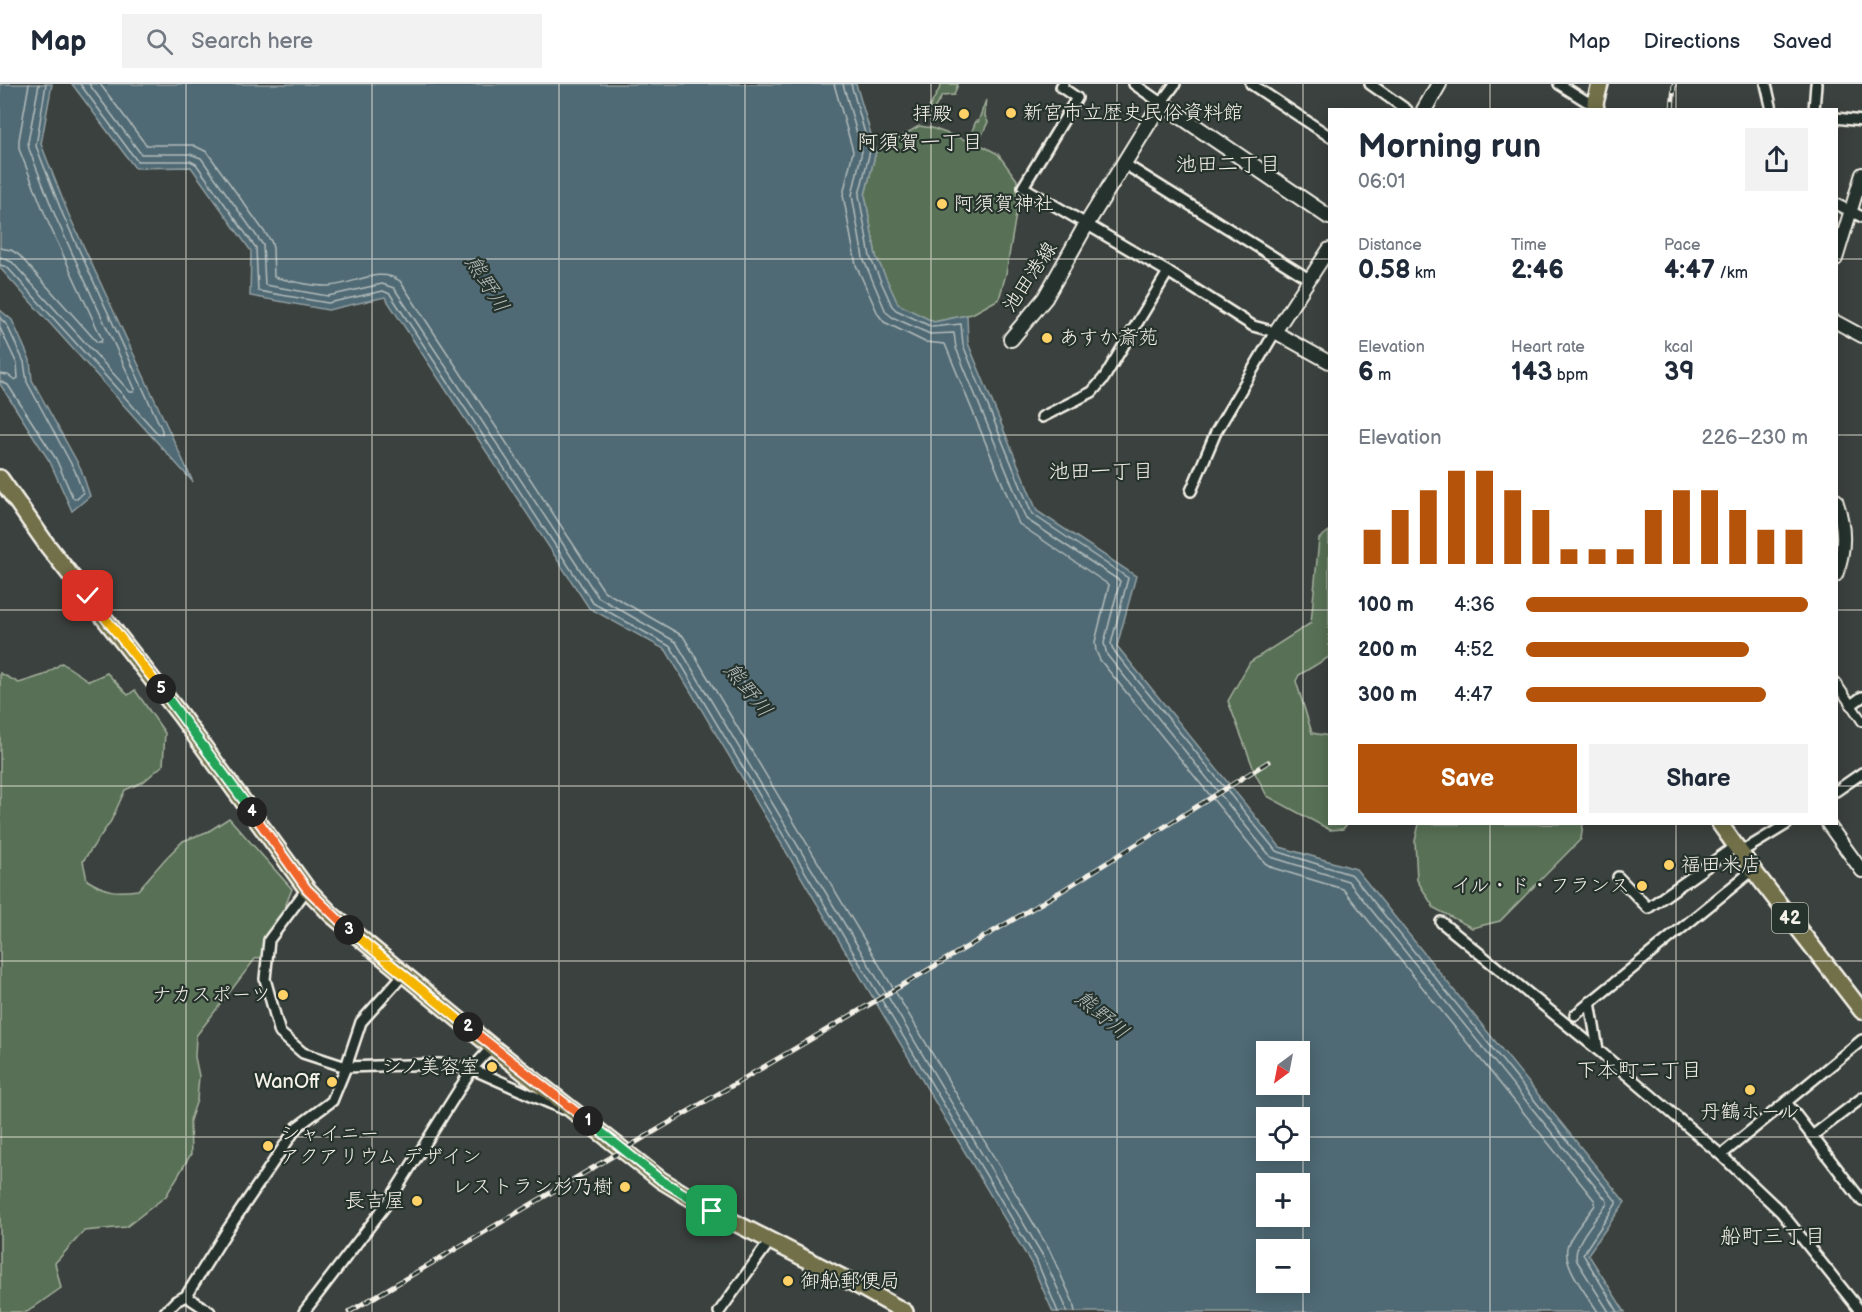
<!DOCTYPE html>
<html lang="en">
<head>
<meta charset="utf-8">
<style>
	body { margin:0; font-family:"Balsamiq Sans","Klee One",sans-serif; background:#f2f2f3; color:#1f2937; height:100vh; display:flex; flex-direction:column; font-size:22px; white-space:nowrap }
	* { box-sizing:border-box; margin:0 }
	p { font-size:20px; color:#747a83 }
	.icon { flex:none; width:33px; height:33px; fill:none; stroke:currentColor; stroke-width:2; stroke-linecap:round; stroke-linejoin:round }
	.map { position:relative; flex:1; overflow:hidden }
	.sheet { position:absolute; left:1328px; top:24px; width:510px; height:717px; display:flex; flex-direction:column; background:#fff; border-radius:0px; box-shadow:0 3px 15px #0003 }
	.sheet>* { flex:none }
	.needle { width:39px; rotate:212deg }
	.fabs { position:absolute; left:1256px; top:957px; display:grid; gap:12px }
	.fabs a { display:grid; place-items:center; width:54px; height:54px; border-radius:0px; background:#fff; box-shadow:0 3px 15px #0003; font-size:30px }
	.pin { position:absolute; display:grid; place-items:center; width:51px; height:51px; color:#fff; margin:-26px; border-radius:12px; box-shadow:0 3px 9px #0006 }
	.km { position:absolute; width:30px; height:30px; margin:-15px; border-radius:50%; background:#222; color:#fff; font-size:16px; line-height:30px; text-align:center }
	.round { display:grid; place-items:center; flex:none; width:63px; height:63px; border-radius:0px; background:#f2f2f3 }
	.head { display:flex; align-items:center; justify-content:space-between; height:102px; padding:0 30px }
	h1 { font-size:33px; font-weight:700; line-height:45px }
	.metrics { display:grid; grid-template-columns:repeat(3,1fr); gap:9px; height:102px; padding:6px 30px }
	.metrics div { display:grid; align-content:center }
	.metrics b { font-size:26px; font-weight:700 }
	.metrics small { font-size:16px; font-weight:400 }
	.metrics p { font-size:16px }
	.chart { height:168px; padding:12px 30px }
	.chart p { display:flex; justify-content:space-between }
	.chart svg { width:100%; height:108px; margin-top:6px; stroke:#b45309; stroke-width:6 }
	.primary-button { display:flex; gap:12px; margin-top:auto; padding:12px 30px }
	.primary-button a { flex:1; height:69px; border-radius:0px; background:#b45309; color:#fff; font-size:24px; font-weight:700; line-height:69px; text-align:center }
	.primary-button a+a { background:#f2f2f3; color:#1f2937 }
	ul { padding:0 30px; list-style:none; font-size:20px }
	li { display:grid; grid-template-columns:96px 72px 1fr; align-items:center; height:45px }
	li i { height:15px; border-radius:8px; background:#b45309 }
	header { display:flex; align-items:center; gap:36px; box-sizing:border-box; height:84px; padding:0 30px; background:#fff; border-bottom:2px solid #e0e1e3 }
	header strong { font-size:28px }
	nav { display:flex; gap:33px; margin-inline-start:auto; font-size:21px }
	.search { width:420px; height:54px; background:#f2f2f3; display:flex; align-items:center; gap:15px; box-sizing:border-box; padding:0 21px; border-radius:0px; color:#747a83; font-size:22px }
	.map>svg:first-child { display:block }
	.green { fill:#587156; stroke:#a6b19f; stroke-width:1.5 }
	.water { fill:#506a75; stroke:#92a0a3; stroke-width:1.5; fill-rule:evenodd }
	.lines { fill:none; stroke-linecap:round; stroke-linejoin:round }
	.shore { stroke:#b2bbba; stroke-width:1.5 }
	.pedestrian-casing { stroke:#f4f1e8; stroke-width:12 }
	.minor-casing { stroke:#f4f1e8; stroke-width:14 }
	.tertiary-casing { stroke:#f4f1e8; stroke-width:16 }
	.secondary-casing { stroke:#f4f1e8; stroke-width:18 }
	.primary-casing { stroke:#f4f1e8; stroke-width:20 }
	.pedestrian { stroke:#26332d; stroke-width:8 }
	.minor { stroke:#26332d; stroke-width:9 }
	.tertiary { stroke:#26332d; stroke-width:12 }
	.secondary { stroke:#26332d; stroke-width:14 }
	.primary { stroke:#716f4a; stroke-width:15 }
	.rail-casing { stroke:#f4f1e8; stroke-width:5 }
	.rail { stroke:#26332d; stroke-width:3; stroke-dasharray:9; stroke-linecap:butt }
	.split-1-casing { stroke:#fff; stroke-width:12 }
	.split-2-casing { stroke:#fff; stroke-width:12 }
	.split-3-casing { stroke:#fff; stroke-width:12 }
	.split-4-casing { stroke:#fff; stroke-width:12 }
	.split-5-casing { stroke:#fff; stroke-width:12 }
	.split-6-casing { stroke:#fff; stroke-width:12 }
	.split-1 { stroke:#22a559; stroke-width:8 }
	.split-2 { stroke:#f0652b; stroke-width:8 }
	.split-3 { stroke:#f5b400; stroke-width:8 }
	.split-4 { stroke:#f0652b; stroke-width:8 }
	.split-5 { stroke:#22a559; stroke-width:8 }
	.split-6 { stroke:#f5b400; stroke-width:8 }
	.grid { fill:none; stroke:#f4f1e8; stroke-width:1.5; stroke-opacity:0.55 }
	.poi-dot { fill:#ffd166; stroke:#26332d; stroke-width:2 }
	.labels { text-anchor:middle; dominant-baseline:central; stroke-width:4.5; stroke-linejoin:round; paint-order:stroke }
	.shield { fill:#26332d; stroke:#b6b8b0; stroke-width:1.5 }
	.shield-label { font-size:18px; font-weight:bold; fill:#f4f1e8 }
	.poi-label { font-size:20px; fill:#f4f1e8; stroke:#26332d; text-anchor:end }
	.street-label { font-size:20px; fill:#f4f1e8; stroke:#26332d }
	.neighbourhood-label { font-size:21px; fill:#f4f1e8; stroke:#26332d }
	.water-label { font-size:21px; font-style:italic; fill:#b2bbba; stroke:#26332d }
</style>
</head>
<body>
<header>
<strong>Map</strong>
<div class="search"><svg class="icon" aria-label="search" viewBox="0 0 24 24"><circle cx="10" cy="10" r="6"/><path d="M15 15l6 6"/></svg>Search here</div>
<nav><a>Map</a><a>Directions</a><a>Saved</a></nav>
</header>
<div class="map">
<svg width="1862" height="1228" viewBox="0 0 1862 1228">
	<rect width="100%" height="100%" fill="#3b413e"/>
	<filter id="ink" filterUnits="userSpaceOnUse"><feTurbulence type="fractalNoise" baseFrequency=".0167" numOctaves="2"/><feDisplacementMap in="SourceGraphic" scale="12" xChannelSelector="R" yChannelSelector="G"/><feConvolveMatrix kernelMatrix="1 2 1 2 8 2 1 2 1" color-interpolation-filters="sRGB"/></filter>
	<g filter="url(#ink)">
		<g class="green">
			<polygon points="942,0 958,0 954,11 942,12 934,25 929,24"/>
			<polygon points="986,16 985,32 988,38 980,55 977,56 970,52 976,37 978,38"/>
			<polygon points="919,42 932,44 985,63 998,70 1017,96 1016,130 1006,190 999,215 972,230 934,238 898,221 876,172 865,111 876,67"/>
			<polygon points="1329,447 1329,573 1299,591 1296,597 1312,649 1329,652 1329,740 1347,740 1343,745 1330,746 1267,712 1256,691 1228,617 1250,578 1311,539 1319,455"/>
			<path d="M 62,579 L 89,597 L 107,589 L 128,611 L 135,606 L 165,649 L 163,681 L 143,698 L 125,706 L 111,737 L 83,777 L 87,796 C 106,808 116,809 138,806 L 166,774 L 183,757 L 209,747 L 229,734 L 292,805 L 274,851 L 270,869 L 255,875 L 196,952 L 195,973 L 199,992 L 197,1016 L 190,1036 L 191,1070 L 166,1112 L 126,1143 L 84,1147 L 55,1179 L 61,1204 L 27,1228 L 0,1228 L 0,589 L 19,599 L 44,591 Z"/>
			<polygon points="1419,740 1583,740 1581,755 1500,837 1472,844 1434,824 1417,796 1415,757"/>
		</g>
		<g class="water">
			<polygon points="0,0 52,0 41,60 68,129 193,398 0,184"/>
			<path d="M 72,0 L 856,0 L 876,67 L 865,111 L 876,172 L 898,220 L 934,238 L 967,231 L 968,259 L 1037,427 L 1136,492 L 1117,562 L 1280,763 L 1356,785 L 1625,1118 L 1588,1170 L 1625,1228 L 1053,1228 L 1031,1179 L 666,566 L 589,524 L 385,213 L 328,226 L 250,212 L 251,167 L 191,83 L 135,84 ZM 1266,968 L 1299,968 L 1299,1000 L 1266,1000 ZM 1266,1034 L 1299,1034 L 1299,1066 L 1266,1066 ZM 1266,1100 L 1299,1100 L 1299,1132 L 1266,1132 ZM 1266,1166 L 1299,1166 L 1299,1198 L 1266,1198 Z"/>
			<polygon points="0,226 12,236 30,276 32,296 81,385 90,412 72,427 50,378 0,300"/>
		</g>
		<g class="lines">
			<g class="shore">
				<polyline points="80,0 137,77 190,77 196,80 256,164 258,207 328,219 383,207 390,210 593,519 671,563 1036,1175 1058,1228"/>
				<polyline points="89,0 141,70 190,70 201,74 263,161 265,201 328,212 382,200 394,204 598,513 676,558 1043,1172 1065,1221 1066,1228"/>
				<path d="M 100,0 L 146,61 L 193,61 L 207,68 L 271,157 L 273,164 L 274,193 C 290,197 310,202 326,202 C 350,203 378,181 400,197 L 604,507 L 683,552 L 1050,1167 L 1073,1218 L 1075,1228"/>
				<path d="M 834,0 L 853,67 L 843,111 L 856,181 L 878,230 L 884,238 L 925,258 L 945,260 L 1019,440 L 1109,501 L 1095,558 L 1096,567 L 1100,576 L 1265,779 L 1273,784 L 1343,805 L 1595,1117 L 1595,1121 C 1587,1133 1574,1146 1568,1160 C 1560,1179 1588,1212 1598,1228"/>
				<path d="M 843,0 L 862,67 L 852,111 L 863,174 L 886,228 L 892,233 L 930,250 L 954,249 L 956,264 L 1026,435 L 1120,497 L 1104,559 L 1107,571 L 1271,773 L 1348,797 L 1607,1117 L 1607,1120 C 1597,1134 1571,1161 1577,1177 L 1609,1228"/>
				<polyline points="851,0 870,67 859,111 870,173 892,222 896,226 932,243 961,240 963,261 1032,430 1128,494 1111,560 1113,566 1276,767 1352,791 1616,1117 1616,1120 1583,1170 1618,1228"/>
				<polyline points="0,164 11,166 19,171 97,258 101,258 102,255 48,138 19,65 19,56 29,0"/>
				<polyline points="0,173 12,178 130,308 134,308 135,305 56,134 29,65 28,58 39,0"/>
				<polyline points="0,181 7,183 158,350 162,350 162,346 63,131 36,62 46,0"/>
				<polyline points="0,234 7,241 24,278 27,298 75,387 83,409 77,415 73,414 56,375 8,301 0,297"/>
				<polyline points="0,244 17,280 18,294 15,296 8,291 0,290"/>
			</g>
			<g class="pedestrian-casing">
				<polyline id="pedestrian" points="1836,599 1862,637"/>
			</g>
			<g class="minor-casing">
				<g id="minor">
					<polyline points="1063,0 1061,3 1077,14 1023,103 1168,188 1253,242 1275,248 1216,348 1191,407"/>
					<polyline points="1134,0 1161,19 1175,0"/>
					<polyline points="1251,0 1329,52"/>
					<polyline points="1370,0 1407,26"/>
					<polyline points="1559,0 1586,17 1595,19"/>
					<polyline points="1766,0 1772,26"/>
					<polyline points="1814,26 1816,0"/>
					<polyline points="1836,34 1862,37"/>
					<polyline points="1123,79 1309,195"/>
					<polyline points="1836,120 1862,133"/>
					<polyline points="1042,333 1092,308 1104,294 1168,188"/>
					<polyline points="1851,621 1862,613"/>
					<polyline points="1836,707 1862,689"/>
					<polyline points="1741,768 1787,740"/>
					<polyline points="1618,793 1648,824 1737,761"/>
					<polyline points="307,805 269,856 265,895 280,949 303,969 346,983 439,980 472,985 563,1025"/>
					<polyline points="1441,838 1598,966 1721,1071 1781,1128 1861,1228"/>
					<polyline points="1590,918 1598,966"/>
					<polyline points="1575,931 1753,786"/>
					<polyline points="1786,1018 1862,1117"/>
					<polyline points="1812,1052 1862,1014"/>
					<polyline points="1721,1071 1862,956"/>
					<polyline points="186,1212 210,1228"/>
					<polyline points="165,1228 176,1217 186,1212 228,1145 297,1043 332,1017 346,983 361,938 403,891"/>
					<polyline points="304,1228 389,1117 472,985 492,963"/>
					<polyline points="719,1228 770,1157"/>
				</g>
			</g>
			<g class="tertiary-casing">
				<g id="tertiary">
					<polyline points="1329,165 1275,248 1329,278"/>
					<polyline points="1836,175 1862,90"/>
					<polyline points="1836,238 1862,252"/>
					<path d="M 1836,416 C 1845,442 1846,465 1836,491"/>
					<polyline points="1828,740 1862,787"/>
				</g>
			</g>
			<g class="secondary-casing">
				<g id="secondary">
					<polyline points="1424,26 1439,0"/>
					<polyline points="1011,255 1045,214 1086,141 1161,19 1329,133"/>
				</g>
			</g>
			<g class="primary-casing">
				<g id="primary">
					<polyline points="1596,26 1595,19 1600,0"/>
					<polyline points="0,394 47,461 181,632 307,805 332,831 492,963 661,1096 712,1127 853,1199 905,1228"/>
					<polyline points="1720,740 1753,786 1862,927"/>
				</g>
			</g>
			<use href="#pedestrian" class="pedestrian"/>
			<use href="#minor" class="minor"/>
			<use href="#tertiary" class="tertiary"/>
			<use href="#secondary" class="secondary"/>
			<use href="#primary" class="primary"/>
			<g class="rail-casing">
				<g id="rail">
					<polyline points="1672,26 1674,0"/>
					<polyline points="349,1228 1060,808 1268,678"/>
				</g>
			</g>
			<use href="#rail" class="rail"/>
		</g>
	</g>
	<g class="lines" filter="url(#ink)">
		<g class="split-1-casing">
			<polyline id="split-1" points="588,1037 661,1096 712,1127"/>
		</g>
		<g class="split-2-casing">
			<polyline id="split-2" points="468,943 588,1037"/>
		</g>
		<g class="split-3-casing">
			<polyline id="split-3" points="349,846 468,943"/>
		</g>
		<g class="split-4-casing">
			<polyline id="split-4" points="252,728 307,805 349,846"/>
		</g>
		<g class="split-5-casing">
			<polyline id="split-5" points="161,605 252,728"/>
		</g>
		<g class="split-6-casing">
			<polyline id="split-6" points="88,512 161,605"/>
		</g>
		<use href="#split-1" class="split-1"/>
		<use href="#split-2" class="split-2"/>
		<use href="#split-3" class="split-3"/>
		<use href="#split-4" class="split-4"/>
		<use href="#split-5" class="split-5"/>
		<use href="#split-6" class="split-6"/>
	</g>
	<path class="grid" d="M 186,0 L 186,1228M 372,0 L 372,1228M 559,0 L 559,1228M 745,0 L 745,1228M 931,0 L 931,1228M 1117,0 L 1117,1228M 1303,0 L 1303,1228M 1490,0 L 1490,26M 1676,0 L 1676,26M 0,175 L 1329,175M 1836,175 L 1862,175M 0,351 L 1329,351M 1836,351 L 1862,351M 0,526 L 1329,526M 1836,526 L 1862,526M 0,702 L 1329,702M 1836,702 L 1862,702M 1490,740 L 1490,1228M 1676,740 L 1676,1228M 0,877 L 1862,877M 0,1053 L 1266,1053M 1299,1053 L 1862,1053"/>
	<g class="poi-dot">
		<circle cx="1011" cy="29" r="6"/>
		<circle cx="964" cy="30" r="6"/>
		<circle cx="942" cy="120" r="6"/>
		<circle cx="1047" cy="254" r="6"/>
		<circle cx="1669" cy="781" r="6"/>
		<circle cx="1642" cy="802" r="6"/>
		<circle cx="283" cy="911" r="6"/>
		<circle cx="492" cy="983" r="6"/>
		<circle cx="332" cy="998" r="6"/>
		<circle cx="1750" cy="1006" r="6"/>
		<circle cx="268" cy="1062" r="6"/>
		<circle cx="625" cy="1103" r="6"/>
		<circle cx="417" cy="1117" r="6"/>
		<circle cx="788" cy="1197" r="6"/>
	</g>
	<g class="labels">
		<rect class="shield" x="1772" y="819" width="36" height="30" rx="4.5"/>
		<g class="shield-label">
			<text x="1790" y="834">42</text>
		</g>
		<g class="poi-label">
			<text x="1023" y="29" text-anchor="start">新宮市立歴史民俗資料館</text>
			<text x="952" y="30">拝殿</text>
			<text x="954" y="120" text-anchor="start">阿須賀神社</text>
			<text x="1059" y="254" text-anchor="start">あすか斎苑</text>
			<text x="1681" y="781" text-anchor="start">福田米店</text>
			<text x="1630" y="802">イル・ド・フランス</text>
			<text x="271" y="911">ナカスポーツ</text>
			<text x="480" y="983">シノ美容室</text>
			<text x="320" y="998">WanOff</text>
			<text x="1750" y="1028" text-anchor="middle">丹鶴ホール</text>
			<text x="280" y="1050" text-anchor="start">シャイニー<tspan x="280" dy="23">アクアリウム デザイン</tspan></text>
			<text x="613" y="1103">レストラン杉乃樹</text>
			<text x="405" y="1117">長吉屋</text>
			<text x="800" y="1197" text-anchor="start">御船郵便局</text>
		</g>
		<g class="street-label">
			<text transform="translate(1030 193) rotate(-56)">池田港線</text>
		</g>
		<g class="neighbourhood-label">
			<text x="920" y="58">阿須賀一丁目</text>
			<text x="1228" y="80">池田二丁目</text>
			<text x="1101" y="387">池田一丁目</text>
			<text x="1639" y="986">下本町二丁目</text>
			<text x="1773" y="1152">船町三丁目</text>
		</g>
		<g class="water-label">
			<text transform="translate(487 200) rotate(58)">熊野川</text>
			<text transform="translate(748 606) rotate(51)">熊野川</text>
			<text transform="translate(1102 931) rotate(40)">熊野川</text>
		</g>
	</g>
</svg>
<div class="fabs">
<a><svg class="needle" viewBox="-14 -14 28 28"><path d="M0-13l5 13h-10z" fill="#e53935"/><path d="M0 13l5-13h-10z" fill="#747a83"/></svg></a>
<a><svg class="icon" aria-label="locate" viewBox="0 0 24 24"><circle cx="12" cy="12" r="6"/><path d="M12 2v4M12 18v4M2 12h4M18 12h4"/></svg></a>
<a>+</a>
<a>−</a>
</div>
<div class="pin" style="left:712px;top:1127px;background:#1e9e55"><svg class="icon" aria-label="arrive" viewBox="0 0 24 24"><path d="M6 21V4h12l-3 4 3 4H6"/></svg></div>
<div class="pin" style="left:88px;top:512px;background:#d93025"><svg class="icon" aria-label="check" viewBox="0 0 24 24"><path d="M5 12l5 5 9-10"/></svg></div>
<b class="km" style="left:588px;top:1037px">1</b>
<b class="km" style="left:468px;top:943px">2</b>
<b class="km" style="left:349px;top:846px">3</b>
<b class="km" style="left:252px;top:728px">4</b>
<b class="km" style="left:161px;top:605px">5</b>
<section class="sheet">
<div class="head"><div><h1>Morning run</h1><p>06:01</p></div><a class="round"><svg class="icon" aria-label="share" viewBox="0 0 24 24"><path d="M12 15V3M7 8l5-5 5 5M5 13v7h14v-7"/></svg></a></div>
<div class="metrics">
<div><p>Distance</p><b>0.58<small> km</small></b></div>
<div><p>Time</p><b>2:46</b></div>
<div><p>Pace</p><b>4:47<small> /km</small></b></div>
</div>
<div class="metrics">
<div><p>Elevation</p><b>6<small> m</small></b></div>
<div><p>Heart rate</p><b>143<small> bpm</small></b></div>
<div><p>kcal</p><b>39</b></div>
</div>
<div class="chart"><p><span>Elevation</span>226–230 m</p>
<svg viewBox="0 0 160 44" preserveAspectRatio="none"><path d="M5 44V30M15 44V22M25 44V14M35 44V6M45 44V6M55 44V14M65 44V22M75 44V38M85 44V38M95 44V38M105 44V22M115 44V14M125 44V14M135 44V22M145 44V30M155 44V30"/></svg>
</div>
<ul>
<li><b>100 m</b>4:36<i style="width:100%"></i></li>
<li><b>200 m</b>4:52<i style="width:79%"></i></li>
<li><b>300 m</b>4:47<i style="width:85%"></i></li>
</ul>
<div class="primary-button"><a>Save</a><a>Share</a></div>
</section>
</div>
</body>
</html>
